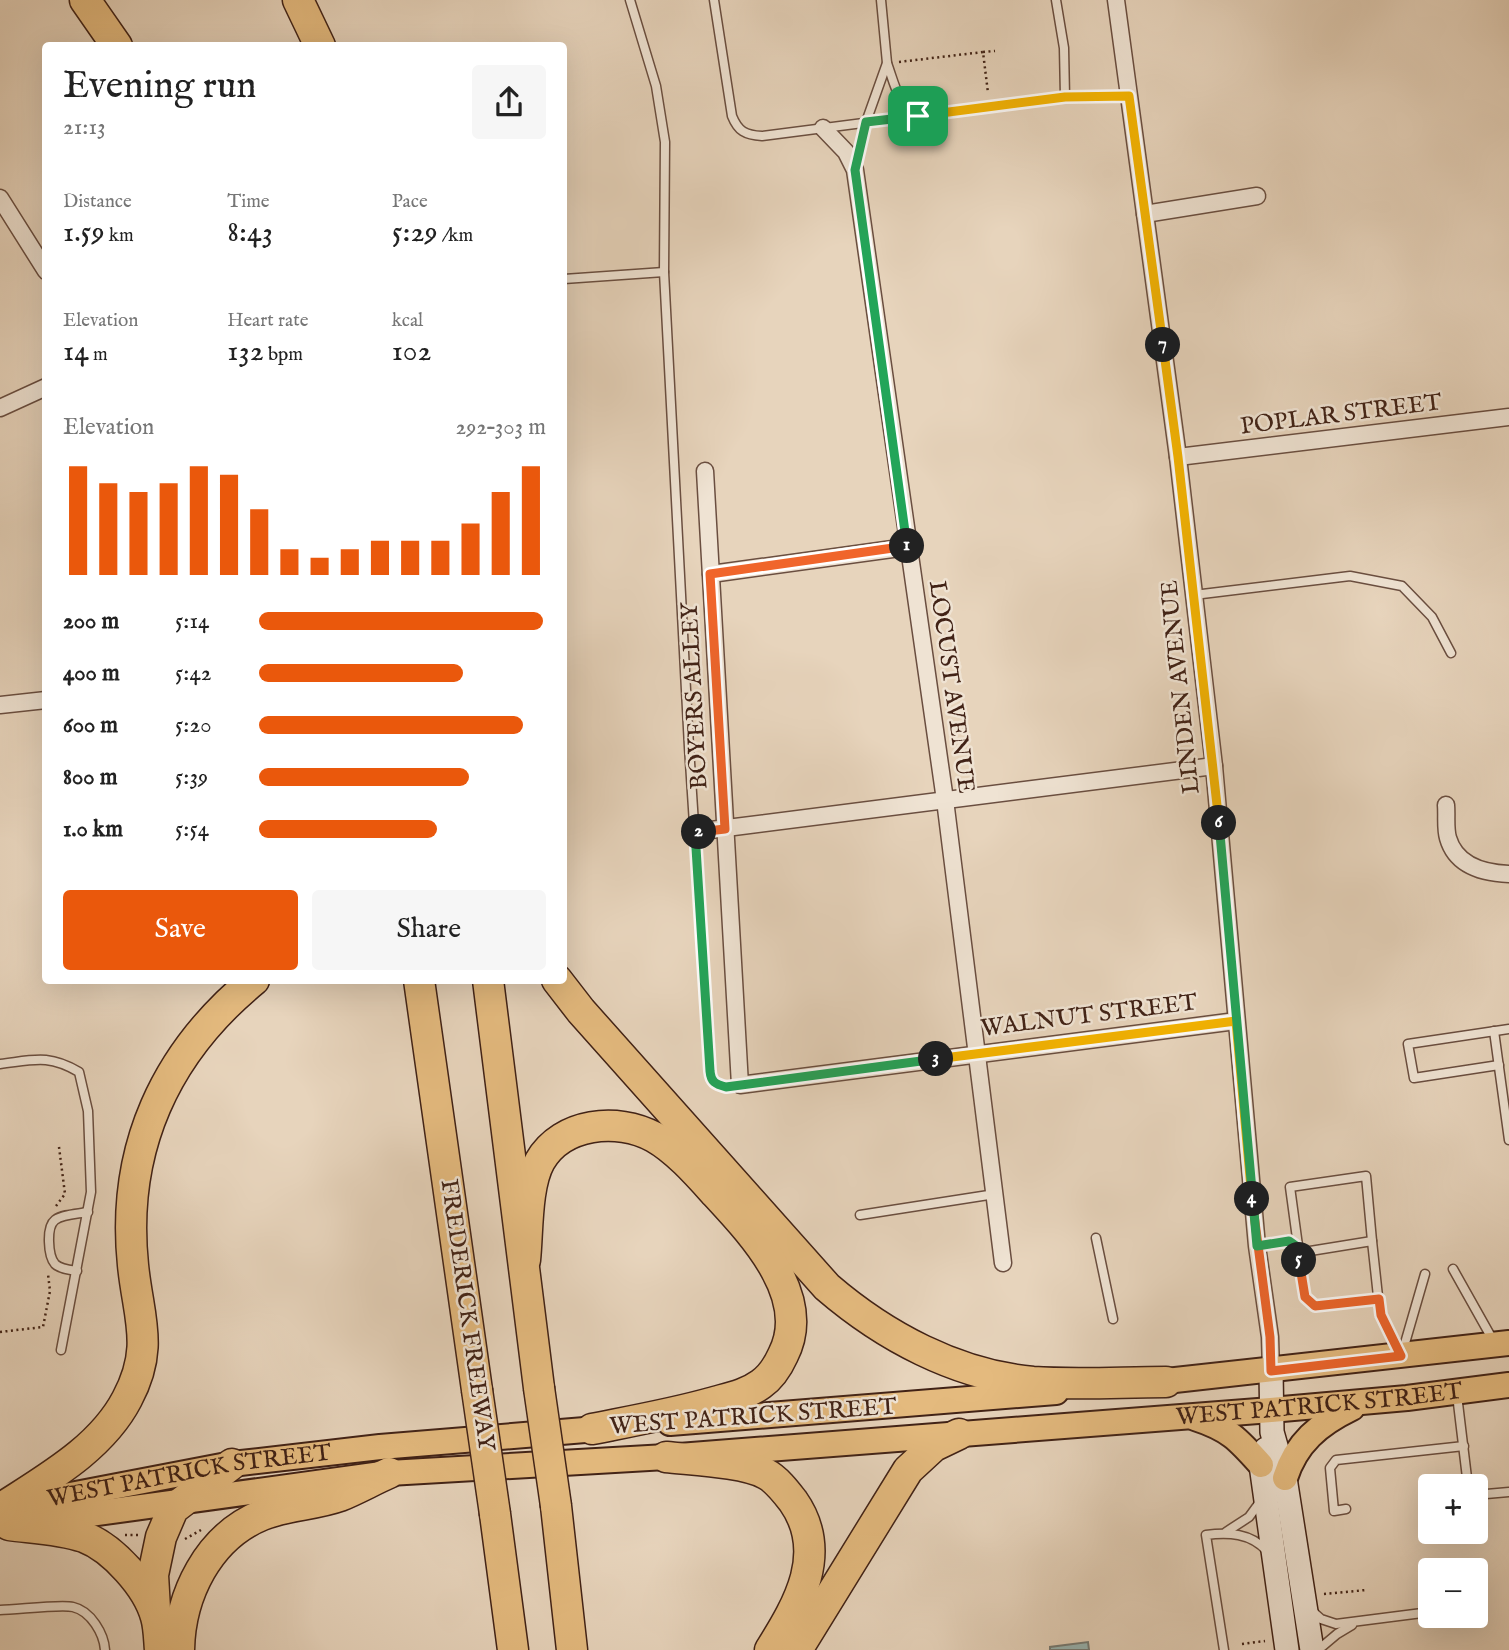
<!DOCTYPE html>
<html lang="en">
<head>
<meta charset="utf-8">
<style>
	body { margin:0; font-family:"IM FELL English",serif; background:#f6f6f6; color:#222; height:100vh; display:flex; flex-direction:column; font-size:26px; white-space:nowrap }
	* { box-sizing:border-box; margin:0 }
	p { font-size:23px; color:#767676 }
	.icon { flex:none; width:38px; height:38px; fill:none; stroke:currentColor; stroke-width:2; stroke-linecap:round; stroke-linejoin:round }
	.map { position:relative; flex:1; overflow:hidden }
	.panel { position:absolute; left:42px; top:42px; width:525px; height:942px; display:flex; flex-direction:column; background:#fff; border-radius:7px; box-shadow:0 7px 28px #0002 }
	.panel>* { flex:none }
	.buttons { position:absolute; left:1418px; top:1474px; display:grid; gap:14px }
	.buttons a { display:grid; place-items:center; width:70px; height:70px; border-radius:7px; background:#fff; box-shadow:0 7px 28px #0002; font-size:35px }
	.pin { position:absolute; display:grid; place-items:center; width:60px; height:60px; color:#fff; margin:-30px; border-radius:14px; box-shadow:0 4px 10px #0006 }
	.km { position:absolute; width:35px; height:35px; margin:-18px; border-radius:50%; background:#222; color:#fff; font-size:19px; line-height:35px; text-align:center }
	.round { display:grid; place-items:center; flex:none; width:74px; height:74px; border-radius:7px; background:#f6f6f6 }
	.summary { display:flex; align-items:center; justify-content:space-between; height:119px; padding:0 21px }
	h1 { font-size:38px; font-weight:600; line-height:52px }
	.figures { display:grid; grid-template-columns:repeat(3,1fr); gap:10px; height:119px; padding:7px 21px }
	.figures div { display:grid; align-content:center }
	.figures b { font-size:30px; font-weight:600 }
	.figures small { font-size:19px; font-weight:400 }
	.figures p { font-size:19px }
	.chart { height:196px; padding:14px 21px }
	.chart p { display:flex; justify-content:space-between }
	.chart svg { width:100%; height:126px; margin-top:7px; stroke:#ea580c; stroke-width:6 }
	.cta { display:flex; gap:14px; margin-top:auto; padding:14px 21px }
	.cta a { flex:1; height:80px; border-radius:7px; background:#ea580c; color:#fff; font-size:28px; font-weight:600; line-height:80px; text-align:center }
	.cta a+a { background:#f6f6f6; color:#222 }
	ul { padding:0 21px; list-style:none; font-size:23px }
	li { display:grid; grid-template-columns:112px 84px 1fr; align-items:center; height:52px }
	li i { height:18px; border-radius:9px; background:#ea580c }
	.map>svg:first-child { display:block }
	.water { fill:#97b7b6; stroke:#757b76; stroke-width:2 }
	.lines { fill:none; stroke-linecap:round; stroke-linejoin:round }
	.lane-casing { stroke:#6a4e40; stroke-width:11 }
	.street-casing { stroke:#6a4e40; stroke-width:19 }
	.secondary-casing { stroke:#412216; stroke-width:26 }
	.primary-casing { stroke:#412216; stroke-width:28 }
	.highway-casing { stroke:#412216; stroke-width:33 }
	.path { stroke:#412216; stroke-width:2.5; stroke-dasharray:2 3.5; stroke-linecap:butt }
	.lane { stroke:#efe3d3; stroke-width:8 }
	.street { stroke:#efe3d3; stroke-width:16 }
	.secondary { stroke:#efe3d3; stroke-width:23 }
	.primary { stroke:#e4ba7e; stroke-width:24 }
	.highway { stroke:#e4ba7e; stroke-width:30 }
	.highway-bridge-casing { stroke:#412216; stroke-width:33; stroke-linecap:butt }
	.highway-bridge { stroke:#e4ba7e; stroke-width:30 }
	.split-1-casing { stroke:#fff; stroke-width:14 }
	.split-2-casing { stroke:#fff; stroke-width:14 }
	.split-3-casing { stroke:#fff; stroke-width:14 }
	.split-4-casing { stroke:#fff; stroke-width:14 }
	.split-5-casing { stroke:#fff; stroke-width:14 }
	.split-6-casing { stroke:#fff; stroke-width:14 }
	.split-7-casing { stroke:#fff; stroke-width:14 }
	.split-8-casing { stroke:#fff; stroke-width:14 }
	.split-1 { stroke:#22a559; stroke-width:9 }
	.split-2 { stroke:#f0652b; stroke-width:9 }
	.split-3 { stroke:#22a559; stroke-width:9 }
	.split-4 { stroke:#f5b400; stroke-width:9 }
	.split-5 { stroke:#f0652b; stroke-width:9 }
	.split-6 { stroke:#22a559; stroke-width:9 }
	.split-7 { stroke:#f5b400; stroke-width:9 }
	.split-8 { stroke:#f5b400; stroke-width:9 }
	.labels { text-anchor:middle; dominant-baseline:central; stroke-width:5; stroke-linejoin:round; paint-order:stroke }
	.street-label { font-size:24px; fill:#412216; stroke:#efe3d3 }
</style>
</head>
<body>
<div class="map">
<svg width="1509" height="1650" viewBox="0 0 1509 1650">
	<rect width="100%" height="100%" fill="#e7d4bc"/>
	<filter id="stains"><feTurbulence type="fractalNoise" baseFrequency=".00286" numOctaves="4"/><feColorMatrix values="0 0 0 0 .2 0 0 0 0 .09 0 0 0 0 .02 0 0 0 .5 -.17"/></filter>
	<radialGradient id="worn" r=".72"><stop offset=".6" stop-color="#630" stop-opacity="0"/><stop offset="1" stop-color="#630" stop-opacity=".3"/></radialGradient>
	<polygon class="water" points="1088,1642 1089,1650 1050,1650 1050,1647"/>
	<g class="lines">
		<g class="lane-casing">
			<g id="lane">
				<path d="M 630,0 L 656,86 L 665,142 L 664,272 L 689,747 L 710,1071 C 712,1089 726,1087 740,1085"/>
				<path d="M 714,0 L 732,116 C 738,131 745,135 762,136 L 1065,97 L 1129,96"/>
				<polyline points="1056,0 1064,48 1065,97"/>
				<path d="M 887,63 C 896,88 896,100 918,116"/>
				<polyline points="855,167 866,122 887,63 881,0"/>
				<polyline points="564,279 664,272"/>
				<polyline points="1194,595 1350,576 1402,586 1432,617 1451,653"/>
				<polyline points="1494,1031 1509,1140"/>
				<path d="M 0,1064 C 34,1060 48,1054 79,1072 L 88,1111 L 91,1192 L 61,1350"/>
				<polyline points="1499,1065 1414,1078 1408,1044 1509,1029"/>
				<polyline points="860,1215 995,1194"/>
				<polyline points="1096,1238 1113,1319"/>
				<polyline points="1372,1241 1366,1176 1290,1187 1305,1297 1315,1306 1379,1299"/>
				<polyline points="1257,1246 1289,1240 1304,1252 1372,1241 1380,1315 1398,1350"/>
				<polyline points="1453,1269 1494,1342"/>
				<path d="M 77,1271 C 70,1270 60,1269 55,1264 C 48,1256 46,1227 55,1220 C 63,1214 78,1214 88,1212"/>
				<polyline points="1403,1350 1425,1274"/>
				<polyline points="1457,1395 1468,1486"/>
				<polyline points="1475,1495 1509,1492"/>
				<polyline points="1346,1509 1334,1511 1330,1468 1336,1460 1464,1446"/>
				<polyline points="1226,1532 1249,1517 1260,1502"/>
				<polyline points="1475,1606 1477,1606"/>
				<path d="M 0,1610 C 16,1610 60,1604 73,1607 C 91,1611 104,1634 105,1650"/>
				<polyline points="1311,1610 1321,1619 1336,1624 1430,1612"/>
				<path d="M 1224,1650 L 1206,1535 C 1228,1532 1251,1533 1267,1551"/>
				<polyline points="1318,1650 1337,1634 1352,1625"/>
			</g>
		</g>
		<g class="street-casing">
			<g id="street">
				<polyline points="1116,0 1178,457 1214,766 1257,1246 1270,1337 1271,1371"/>
				<polyline points="823,128 846,152 855,170 945,800 1003,1263"/>
				<polyline points="0,198 46,271"/>
				<polyline points="1145,214 1257,196"/>
				<polyline points="0,408 46,387"/>
				<polyline points="1178,457 1509,417"/>
				<polyline points="705,471 740,1085 1236,1021"/>
				<polyline points="711,574 907,547"/>
				<polyline points="0,705 46,700"/>
				<path d="M 1446,805 C 1447,815 1445,828 1448,838 C 1456,866 1483,873 1509,874"/>
				<polyline points="695,832 1214,766"/>
			</g>
		</g>
		<g class="secondary-casing">
			<g id="secondary">
				<polyline points="1271,1371 1272,1432 1285,1478 1312,1650"/>
				<polyline points="1266,1449 1261,1465 1287,1650"/>
			</g>
		</g>
		<g class="primary-casing">
			<g id="primary">
				<polyline points="1148,1383 1509,1343"/>
				<path d="M 1195,1418 C 1229,1429 1238,1439 1261,1465"/>
				<polyline points="670,1423 1056,1392"/>
				<path d="M 1285,1478 C 1296,1443 1319,1424 1352,1408"/>
				<path id="s1" d="M 8,1507 L 232,1464 L 380,1447 L 609,1428"/>
				<path id="s2" d="M 32,1522 L 389,1473 L 666,1457 L 1271,1410 L 1407,1398 L 1509,1385"/>
			</g>
		</g>
		<g class="highway-casing">
			<g id="highway">
				<polyline points="85,0 117,46"/>
				<polyline points="298,0 320,46"/>
				<polyline points="419,980 477,1390"/>
				<polyline points="488,980 539,1388"/>
				<path d="M 557,980 L 581,1011 L 827,1287 C 884,1336 956,1375 1033,1382 C 1077,1385 1122,1382 1166,1382"/>
				<path d="M 525,1260 C 528,1232 526,1186 540,1161 C 562,1123 617,1117 654,1137 C 677,1150 698,1174 716,1194 C 753,1234 813,1297 783,1355 C 778,1366 771,1377 761,1384 C 746,1395 728,1398 711,1403 C 672,1414 632,1421 592,1429"/>
				<path d="M 666,1457 C 692,1460 744,1462 766,1474 C 776,1479 786,1492 793,1501 C 829,1552 799,1604 770,1650"/>
				<polyline points="556,1506 572,1650"/>
				<path d="M 0,1509 C 46,1479 101,1449 127,1399 C 155,1347 138,1317 133,1265 C 121,1149 165,1053 254,980"/>
				<polyline points="495,1514 513,1650"/>
				<path d="M 9,1525 C 33,1528 61,1529 84,1537 C 113,1548 148,1587 156,1617 C 159,1627 159,1639 160,1650"/>
				<polyline points="155,1609 153,1575 161,1537 173,1509 232,1464"/>
				<path d="M 179,1650 C 180,1595 208,1537 262,1515 C 287,1505 315,1505 340,1496 C 357,1489 373,1480 389,1473"/>
				<polyline points="797,1650 908,1470 934,1446 959,1434"/>
			</g>
		</g>
		<g class="path">
			<polyline points="983,52 995,51"/>
			<polyline points="899,62 983,52 988,93"/>
			<polyline points="56,1206 65,1194 59,1147"/>
			<polyline points="0,1332 43,1327 50,1291 48,1274"/>
			<polyline points="125,1535 139,1535"/>
			<polyline points="185,1539 201,1530"/>
			<polyline points="1324,1594 1366,1590"/>
			<polyline points="1242,1644 1265,1641"/>
		</g>
		<use href="#lane" class="lane"/>
		<use href="#street" class="street"/>
		<use href="#secondary" class="secondary"/>
		<use href="#primary" class="primary"/>
		<use href="#highway" class="highway"/>
		<g class="highway-bridge-casing">
			<g id="highway-bridge">
				<polyline points="539,1388 556,1506"/>
				<polyline points="477,1390 495,1514"/>
			</g>
		</g>
		<use href="#highway-bridge" class="highway-bridge"/>
	</g>
	<g class="lines">
		<g class="split-1-casing">
			<polyline id="split-1" points="907,546 855,170 866,122 918,116"/>
		</g>
		<g class="split-2-casing">
			<polyline id="split-2" points="699,832 725,829 710,574 907,546"/>
		</g>
		<g class="split-3-casing">
			<path id="split-3" d="M 699,832 L 695,832 L 710,1071 C 711,1082 715,1084 726,1087 L 936,1059"/>
		</g>
		<g class="split-4-casing">
			<polyline id="split-4" points="936,1059 1236,1021 1252,1199"/>
		</g>
		<g class="split-5-casing">
			<polyline id="split-5" points="1252,1199 1270,1337 1271,1371 1401,1356 1381,1315 1379,1299 1315,1306 1305,1297 1299,1260"/>
		</g>
		<g class="split-6-casing">
			<polyline id="split-6" points="1219,823 1257,1246 1289,1241 1296,1246 1299,1260"/>
		</g>
		<g class="split-7-casing">
			<polyline id="split-7" points="1163,345 1178,457 1219,823"/>
		</g>
		<g class="split-8-casing">
			<polyline id="split-8" points="918,116 1065,97 1129,96 1163,345"/>
		</g>
		<use href="#split-1" class="split-1"/>
		<use href="#split-2" class="split-2"/>
		<use href="#split-3" class="split-3"/>
		<use href="#split-4" class="split-4"/>
		<use href="#split-5" class="split-5"/>
		<use href="#split-6" class="split-6"/>
		<use href="#split-7" class="split-7"/>
		<use href="#split-8" class="split-8"/>
	</g>
	<g class="labels">
		<g class="street-label">
			<text transform="translate(1341 415) rotate(-7)">POPLAR STREET</text>
			<text transform="translate(951 687) rotate(82)">LOCUST AVENUE</text>
			<text transform="translate(1181 687) rotate(-96)">LINDEN AVENUE</text>
			<text transform="translate(695 696) rotate(-93)">BOYERS ALLEY</text>
			<text transform="translate(1089 1016) rotate(-7)">WALNUT STREET</text>
			<text transform="translate(467 1315) rotate(82)">FREDERICK FREEWAY</text>
			<text stroke="none"><textPath href="#s2" startOffset="1293">WEST PATRICK STREET</textPath></text>
			<text transform="translate(753 1417) rotate(-4)">WEST PATRICK STREET</text>
			<text stroke="none"><textPath href="#s1" startOffset="184">WEST PATRICK STREET</textPath></text>
		</g>
	</g>
	<rect width="100%" height="100%" filter="url(#stains)"/>
	<rect width="100%" height="100%" fill="url(#worn)"/>
</svg>
<div class="buttons">
<a>+</a>
<a>−</a>
</div>
<div class="pin" style="left:918px;top:116px;background:#1e9e55"><svg class="icon" aria-label="arrive" viewBox="0 0 24 24"><path d="M6 21V4h12l-3 4 3 4H6"/></svg></div>
<b class="km" style="left:907px;top:546px">1</b>
<b class="km" style="left:699px;top:832px">2</b>
<b class="km" style="left:936px;top:1059px">3</b>
<b class="km" style="left:1252px;top:1199px">4</b>
<b class="km" style="left:1299px;top:1260px">5</b>
<b class="km" style="left:1219px;top:823px">6</b>
<b class="km" style="left:1163px;top:345px">7</b>
<section class="panel">
<div class="summary"><div><h1>Evening run</h1><p>21:13</p></div><a class="round"><svg class="icon" aria-label="share" viewBox="0 0 24 24"><path d="M12 15V3M7 8l5-5 5 5M5 13v7h14v-7"/></svg></a></div>
<div class="figures">
<div><p>Distance</p><b>1.59<small> km</small></b></div>
<div><p>Time</p><b>8:43</b></div>
<div><p>Pace</p><b>5:29<small> /km</small></b></div>
</div>
<div class="figures">
<div><p>Elevation</p><b>14<small> m</small></b></div>
<div><p>Heart rate</p><b>132<small> bpm</small></b></div>
<div><p>kcal</p><b>102</b></div>
</div>
<div class="chart"><p><span>Elevation</span>292–303 m</p>
<svg viewBox="0 0 160 44" preserveAspectRatio="none"><path d="M5 44V6M15 44V12M25 44V15M35 44V12M45 44V6M55 44V9M65 44V21M75 44V35M85 44V38M95 44V35M105 44V32M115 44V32M125 44V32M135 44V26M145 44V15M155 44V6"/></svg>
</div>
<ul>
<li><b>200 m</b>5:14<i style="width:99%"></i></li>
<li><b>400 m</b>5:42<i style="width:71%"></i></li>
<li><b>600 m</b>5:20<i style="width:92%"></i></li>
<li><b>800 m</b>5:39<i style="width:73%"></i></li>
<li><b>1.0 km</b>5:54<i style="width:62%"></i></li>
</ul>
<div class="cta"><a>Save</a><a>Share</a></div>
</section>
</div>
</body>
</html>
